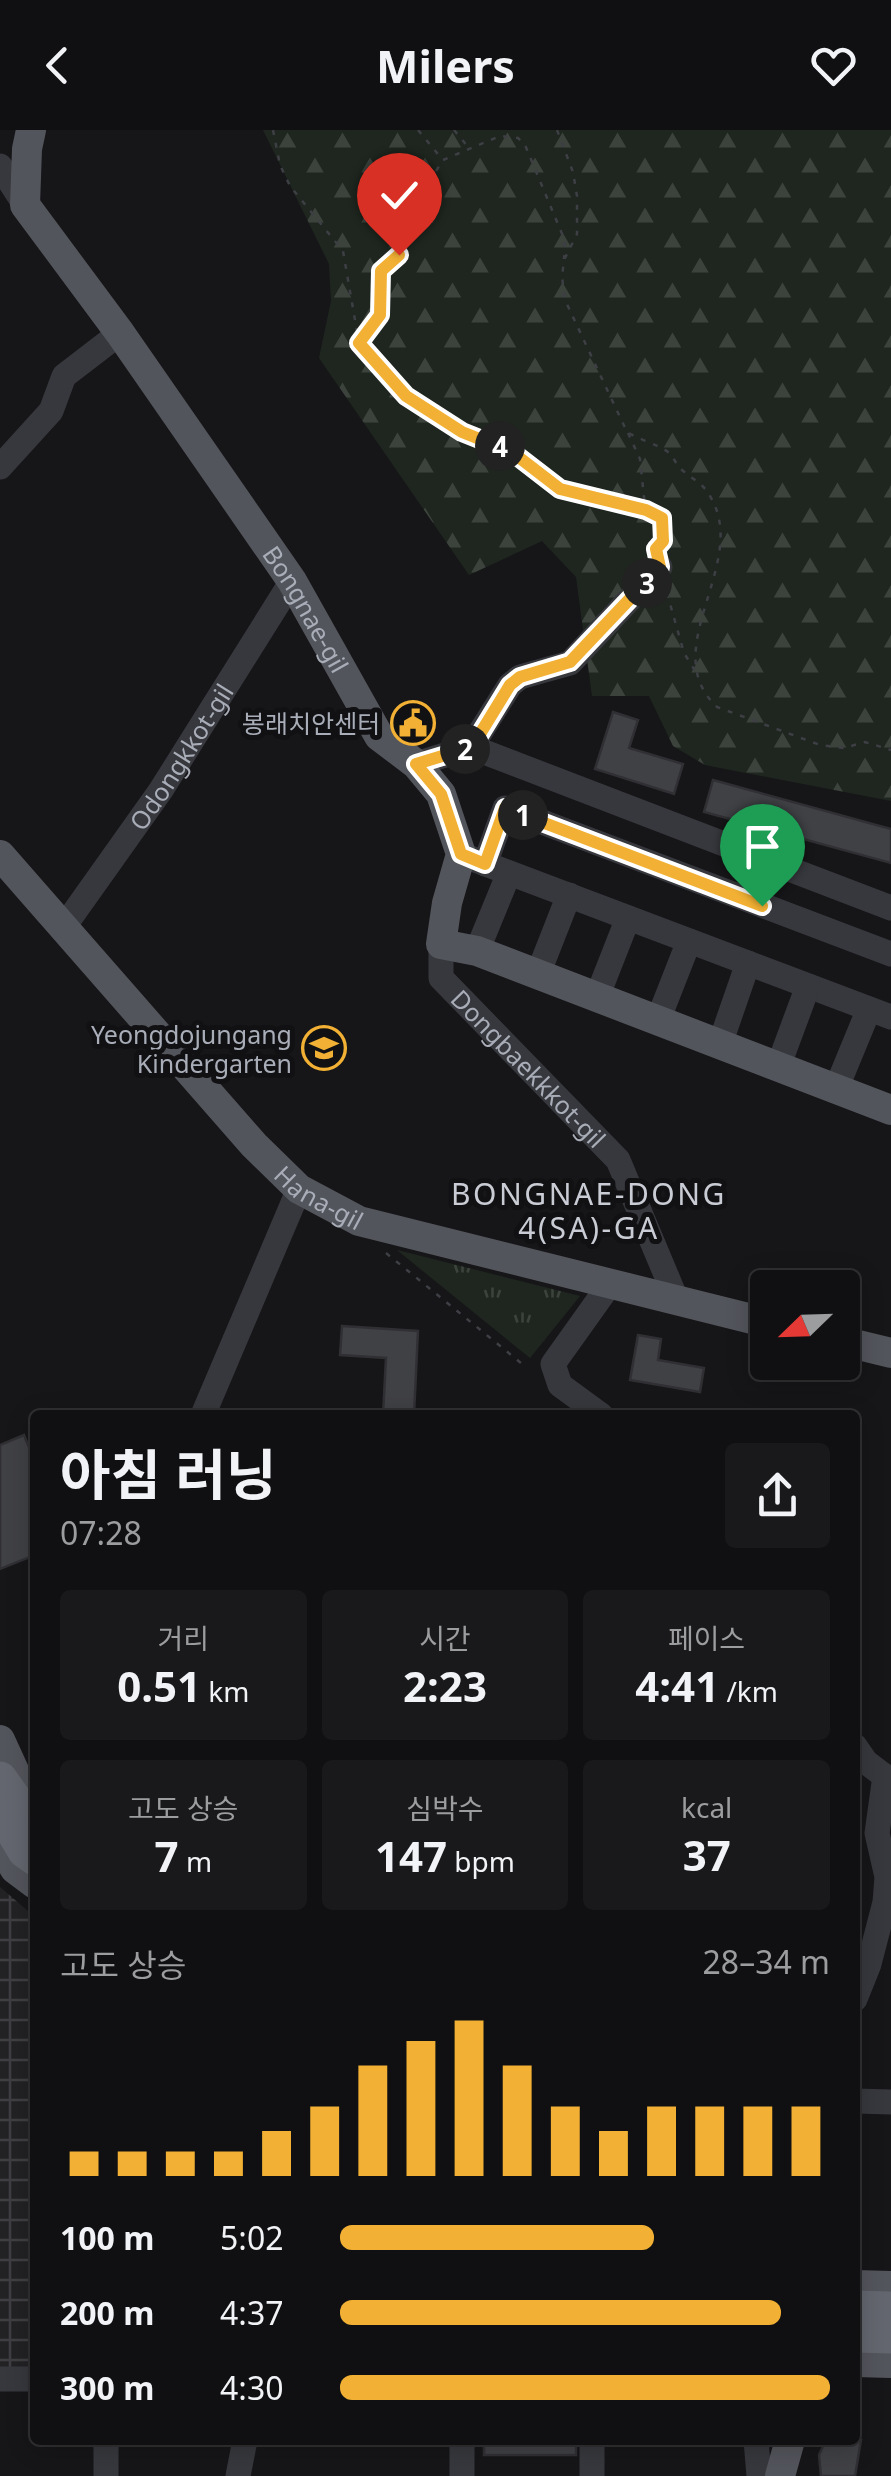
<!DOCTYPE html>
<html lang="ko">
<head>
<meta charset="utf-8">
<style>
	body { margin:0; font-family:"Noto Sans","Noto Sans KR",sans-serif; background:#19191b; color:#f1f3f6; height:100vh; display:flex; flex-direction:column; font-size:38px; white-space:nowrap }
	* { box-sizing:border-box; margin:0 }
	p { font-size:32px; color:#9c9d9f }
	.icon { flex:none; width:55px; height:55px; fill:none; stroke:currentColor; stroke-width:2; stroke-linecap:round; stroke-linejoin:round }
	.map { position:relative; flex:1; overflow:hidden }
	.sheet { position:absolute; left:30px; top:1280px; width:830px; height:1035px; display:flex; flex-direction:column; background:#101012; border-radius:10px; box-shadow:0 5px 25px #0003,0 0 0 2px #303032 }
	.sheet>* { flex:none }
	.needle { width:65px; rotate:247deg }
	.fabs { position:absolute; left:750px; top:1140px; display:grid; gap:20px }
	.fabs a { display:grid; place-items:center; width:110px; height:110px; border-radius:10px; background:#101012; box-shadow:0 5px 25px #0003,0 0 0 2px #303032; font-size:50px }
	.pin { position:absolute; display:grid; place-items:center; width:85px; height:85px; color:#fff; margin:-102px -42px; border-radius:50% 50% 50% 0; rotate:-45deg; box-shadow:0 0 10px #0007 }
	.pin .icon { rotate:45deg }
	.km { position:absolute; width:50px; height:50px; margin:-25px; border-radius:50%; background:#222; color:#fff; font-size:28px; line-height:50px; text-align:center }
	.round { display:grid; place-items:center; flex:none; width:105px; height:105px; border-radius:10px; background:#19191b }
	.headline { display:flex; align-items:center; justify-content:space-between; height:170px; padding:0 30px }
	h1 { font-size:55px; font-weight:700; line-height:75px }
	.stats { display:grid; grid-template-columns:repeat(3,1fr); gap:15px; height:170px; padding:10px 30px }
	.stats div { display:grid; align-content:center; border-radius:10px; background:#19191b; text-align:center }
	.stats b { font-size:42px; font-weight:700 }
	.stats small { font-size:28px; font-weight:400 }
	.stats p { font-size:28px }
	.chart { height:280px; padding:20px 30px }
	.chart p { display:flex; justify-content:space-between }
	.chart svg { width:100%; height:180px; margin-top:10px; stroke:#f2b134; stroke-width:6 }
	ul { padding:0 30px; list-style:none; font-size:32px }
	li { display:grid; grid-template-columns:160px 120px 1fr; align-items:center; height:75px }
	li i { height:25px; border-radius:12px; background:#f2b134 }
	header { display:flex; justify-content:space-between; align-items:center; height:130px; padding:0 30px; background:#101012; font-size:45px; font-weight:700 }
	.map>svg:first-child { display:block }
	.industrial { fill:url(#industrial-grid) }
	.forest { fill:url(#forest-firs) }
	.park { fill:url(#park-tufts) }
	.building { fill:#404145; stroke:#303034; stroke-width:2.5 }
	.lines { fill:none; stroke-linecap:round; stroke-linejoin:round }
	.path { stroke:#3d3f44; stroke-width:2.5; stroke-dasharray:5 8; stroke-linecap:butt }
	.minor { stroke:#37383d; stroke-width:25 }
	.major { stroke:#53555c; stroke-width:30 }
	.highway { stroke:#63666e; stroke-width:35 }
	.route-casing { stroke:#fff; stroke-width:20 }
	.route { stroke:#f2b134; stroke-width:12 }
	.labels { text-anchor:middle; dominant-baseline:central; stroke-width:10; stroke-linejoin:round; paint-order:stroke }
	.street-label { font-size:25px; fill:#a8adb8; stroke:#111113 }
	.poi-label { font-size:25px; fill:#a8adb8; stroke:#111113; text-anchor:end }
	.quarter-label { font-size:30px; letter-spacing:2.5px; fill:#c9ccd4; stroke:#111113 }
</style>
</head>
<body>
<header><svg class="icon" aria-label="back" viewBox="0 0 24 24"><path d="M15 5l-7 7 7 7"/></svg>Milers<svg class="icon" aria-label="heart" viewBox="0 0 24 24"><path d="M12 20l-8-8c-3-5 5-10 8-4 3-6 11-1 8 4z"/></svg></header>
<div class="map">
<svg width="891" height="2346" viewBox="0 0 891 2346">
	<defs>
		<pattern id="industrial-grid" width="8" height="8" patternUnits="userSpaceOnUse" patternTransform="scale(2.5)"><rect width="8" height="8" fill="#222225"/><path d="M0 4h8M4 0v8" fill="none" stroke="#3f3f43"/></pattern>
		<pattern id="forest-firs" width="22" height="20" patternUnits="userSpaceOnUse" patternTransform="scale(2.5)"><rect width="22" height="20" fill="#1e261f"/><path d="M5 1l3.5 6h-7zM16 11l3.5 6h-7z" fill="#3c433d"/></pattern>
		<pattern id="park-tufts" width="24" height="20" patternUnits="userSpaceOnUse" patternTransform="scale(2.5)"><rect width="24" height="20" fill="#1e261f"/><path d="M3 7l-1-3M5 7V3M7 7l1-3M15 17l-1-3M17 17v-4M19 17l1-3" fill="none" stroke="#3c433d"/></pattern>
	</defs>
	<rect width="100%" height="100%" fill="#161618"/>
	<polygon class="industrial" points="0,1757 35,1787 35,2238 0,2237"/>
	<polygon class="forest" points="263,0 891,0 891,671 705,635 673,616 649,566 592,566 576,447 542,411 469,445 319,228 331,171 329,134"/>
	<polygon class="park" points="397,1120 580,1166 530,1228"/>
	<g class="building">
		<polygon points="418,577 429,593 411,606 396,592"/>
		<polygon points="613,582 638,590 629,618 683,634 674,664 595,639"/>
		<polygon points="713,650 891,699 891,733 704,682"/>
		<polygon points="342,1196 418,1201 414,1285 383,1285 386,1228 340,1225"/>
		<polygon points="638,1205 661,1209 658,1230 704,1238 700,1262 630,1250"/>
		<polygon points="24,1305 35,1332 35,1425 0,1439 0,1315"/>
		<rect x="484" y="2310" width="92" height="15"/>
		<polygon points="826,2310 861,2310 855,2346 821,2346 819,2325"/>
	</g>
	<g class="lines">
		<g class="path">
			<polyline points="273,0 280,35 290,56 343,121 359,213 395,257 462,302 513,322 560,359 659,384 662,388 661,414"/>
			<polyline points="418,0 442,29"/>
			<polyline points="454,0 469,18"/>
			<path d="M 557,0 L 573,42 L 577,66 L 577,104 L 564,130 L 562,147 L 565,170 L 627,302 C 638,309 661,316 668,322 C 674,327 676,335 682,340 C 692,349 703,353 710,366 C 751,433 655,519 717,577 L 820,615 L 844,618 L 865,612 L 891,620"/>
			<polyline points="360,212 380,185 381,141 403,120 412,79 443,30 500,6 518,8 525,15 565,111 564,129"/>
			<polyline points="628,303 640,329 645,377"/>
			<polyline points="667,463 684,523 697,544"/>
			<polyline points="386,1123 521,1233"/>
		</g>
		<g class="minor">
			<polyline points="0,36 25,75"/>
			<polyline points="0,337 51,281 64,246 120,203"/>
			<polyline points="471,617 510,555 520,547 570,533 660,437"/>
			<polyline points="416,634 471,617 891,778"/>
			<polyline points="470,728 891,887"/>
			<polyline points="485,734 505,678 891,824"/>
			<path id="s1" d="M 63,798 L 161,660 L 292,451"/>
			<path id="s2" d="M 441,814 L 441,848 L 618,1030 L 677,1171"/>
			<polyline points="477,821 509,743"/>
			<polyline points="538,844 569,765"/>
			<polyline points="597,867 628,788"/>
			<polyline points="658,890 689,811"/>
			<polyline points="720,914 748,833"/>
			<polyline points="778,937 808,856"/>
			<polyline points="836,959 869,879"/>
			<polyline points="203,1285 299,1059"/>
			<polyline points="601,1285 560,1255 553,1234 610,1154"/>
			<polyline points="855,1616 866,1632 891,1651"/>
			<polyline points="855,1869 869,1834 885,1772 887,1747 877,1703 885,1646"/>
			<polyline points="855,1971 891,1972"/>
			<polyline points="0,2249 35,2249"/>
			<polyline points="106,2310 106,2346"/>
			<polyline points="592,2310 592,2346"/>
			<polyline points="756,2310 759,2346"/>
			<polyline points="238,2346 245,2310"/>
			<polyline points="462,2346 462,2310"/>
		</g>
		<g class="major">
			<path id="s3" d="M 31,0 L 27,19 L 25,75 L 120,203 L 292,451 L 379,606 L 416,634 L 441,664 L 461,724 L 447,773 L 441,814 L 477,821 L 891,980"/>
			<path id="s4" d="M 0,725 L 254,1015 L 299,1059 L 359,1091 L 768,1193"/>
			<polyline points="842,1211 891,1223"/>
			<polyline points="0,1610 16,1645 35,1666"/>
			<polyline points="0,1715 15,1739 35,1754"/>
			<polyline points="855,2155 891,2156"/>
			<polyline points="855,2232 891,2233"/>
			<polyline points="780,2346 790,2310"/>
		</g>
		<g class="highway">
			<polyline points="0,1649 31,1693"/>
			<polyline points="0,1679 25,1721 35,1728"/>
			<polyline points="855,2178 891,2179"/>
			<polyline points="855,2205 891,2206"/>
		</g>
	</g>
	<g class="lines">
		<g class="route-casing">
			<polyline id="route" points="399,125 381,141 380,185 359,213 406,266 462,302 512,322 560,359 646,380 662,388 663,411 656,419 660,437 570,532 520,547 510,555 472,617 416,634 441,664 461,724 485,734 505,678 762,776"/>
		</g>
		<use href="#route" class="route"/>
	</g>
	<defs>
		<g id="civic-ring" transform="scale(2.25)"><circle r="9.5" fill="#111113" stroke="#f2b134" stroke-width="1.5"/><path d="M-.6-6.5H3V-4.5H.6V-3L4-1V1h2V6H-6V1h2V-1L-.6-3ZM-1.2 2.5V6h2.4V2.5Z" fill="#f2b134"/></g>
		<g id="school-ring" transform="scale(2.25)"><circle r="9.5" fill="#111113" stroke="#f2b134" stroke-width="1.5"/><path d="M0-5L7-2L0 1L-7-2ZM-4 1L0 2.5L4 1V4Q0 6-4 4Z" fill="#f2b134"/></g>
	</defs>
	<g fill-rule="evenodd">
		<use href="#civic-ring" x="413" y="593"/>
		<use href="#school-ring" x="324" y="918"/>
	</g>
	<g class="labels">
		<g class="street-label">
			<text stroke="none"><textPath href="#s3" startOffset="568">Bongnae-gil</textPath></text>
			<text stroke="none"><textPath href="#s1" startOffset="208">Odongkkot-gil</textPath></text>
			<text stroke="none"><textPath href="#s2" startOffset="160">Dongbaekkkot-gil</textPath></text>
			<text stroke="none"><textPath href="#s4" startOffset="470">Hana-gil</textPath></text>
		</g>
		<g class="poi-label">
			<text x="380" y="593">봉래치안센터</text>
			<text x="292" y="904">Yeongdojungang<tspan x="292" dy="29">Kindergarten</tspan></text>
		</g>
		<g class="quarter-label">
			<text x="589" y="1063">BONGNAE-DONG<tspan x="589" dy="34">4(SA)-GA</tspan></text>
		</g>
	</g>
</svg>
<div class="fabs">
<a><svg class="needle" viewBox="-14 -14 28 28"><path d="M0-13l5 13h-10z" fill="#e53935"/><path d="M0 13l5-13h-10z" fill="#9c9d9f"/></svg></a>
</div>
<div class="pin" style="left:762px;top:776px;background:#1e9e55"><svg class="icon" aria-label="arrive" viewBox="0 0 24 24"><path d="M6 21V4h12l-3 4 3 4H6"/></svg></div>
<div class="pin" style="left:399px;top:125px;background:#d93025"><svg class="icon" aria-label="check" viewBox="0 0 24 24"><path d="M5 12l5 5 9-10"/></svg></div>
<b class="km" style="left:523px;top:685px">1</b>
<b class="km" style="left:465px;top:619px">2</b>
<b class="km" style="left:647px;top:453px">3</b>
<b class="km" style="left:500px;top:316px">4</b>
<section class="sheet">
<div class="headline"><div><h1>아침 러닝</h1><p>07:28</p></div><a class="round"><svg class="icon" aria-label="share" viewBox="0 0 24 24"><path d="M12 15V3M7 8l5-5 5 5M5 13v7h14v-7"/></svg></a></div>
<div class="stats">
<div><p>거리</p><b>0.51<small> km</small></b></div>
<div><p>시간</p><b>2:23</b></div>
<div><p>페이스</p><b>4:41<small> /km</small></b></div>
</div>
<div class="stats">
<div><p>고도 상승</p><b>7<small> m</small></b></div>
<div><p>심박수</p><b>147<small> bpm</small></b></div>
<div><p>kcal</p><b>37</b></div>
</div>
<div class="chart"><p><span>고도 상승</span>28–34 m</p>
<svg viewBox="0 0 160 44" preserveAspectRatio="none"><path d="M5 44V38M15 44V38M25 44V38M35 44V38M45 44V33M55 44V27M65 44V17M75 44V11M85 44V6M95 44V17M105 44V27M115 44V33M125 44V27M135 44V27M145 44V27M155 44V27"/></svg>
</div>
<ul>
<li><b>100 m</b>5:02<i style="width:64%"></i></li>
<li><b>200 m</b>4:37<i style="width:90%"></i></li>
<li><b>300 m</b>4:30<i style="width:100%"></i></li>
</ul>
</section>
</div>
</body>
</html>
